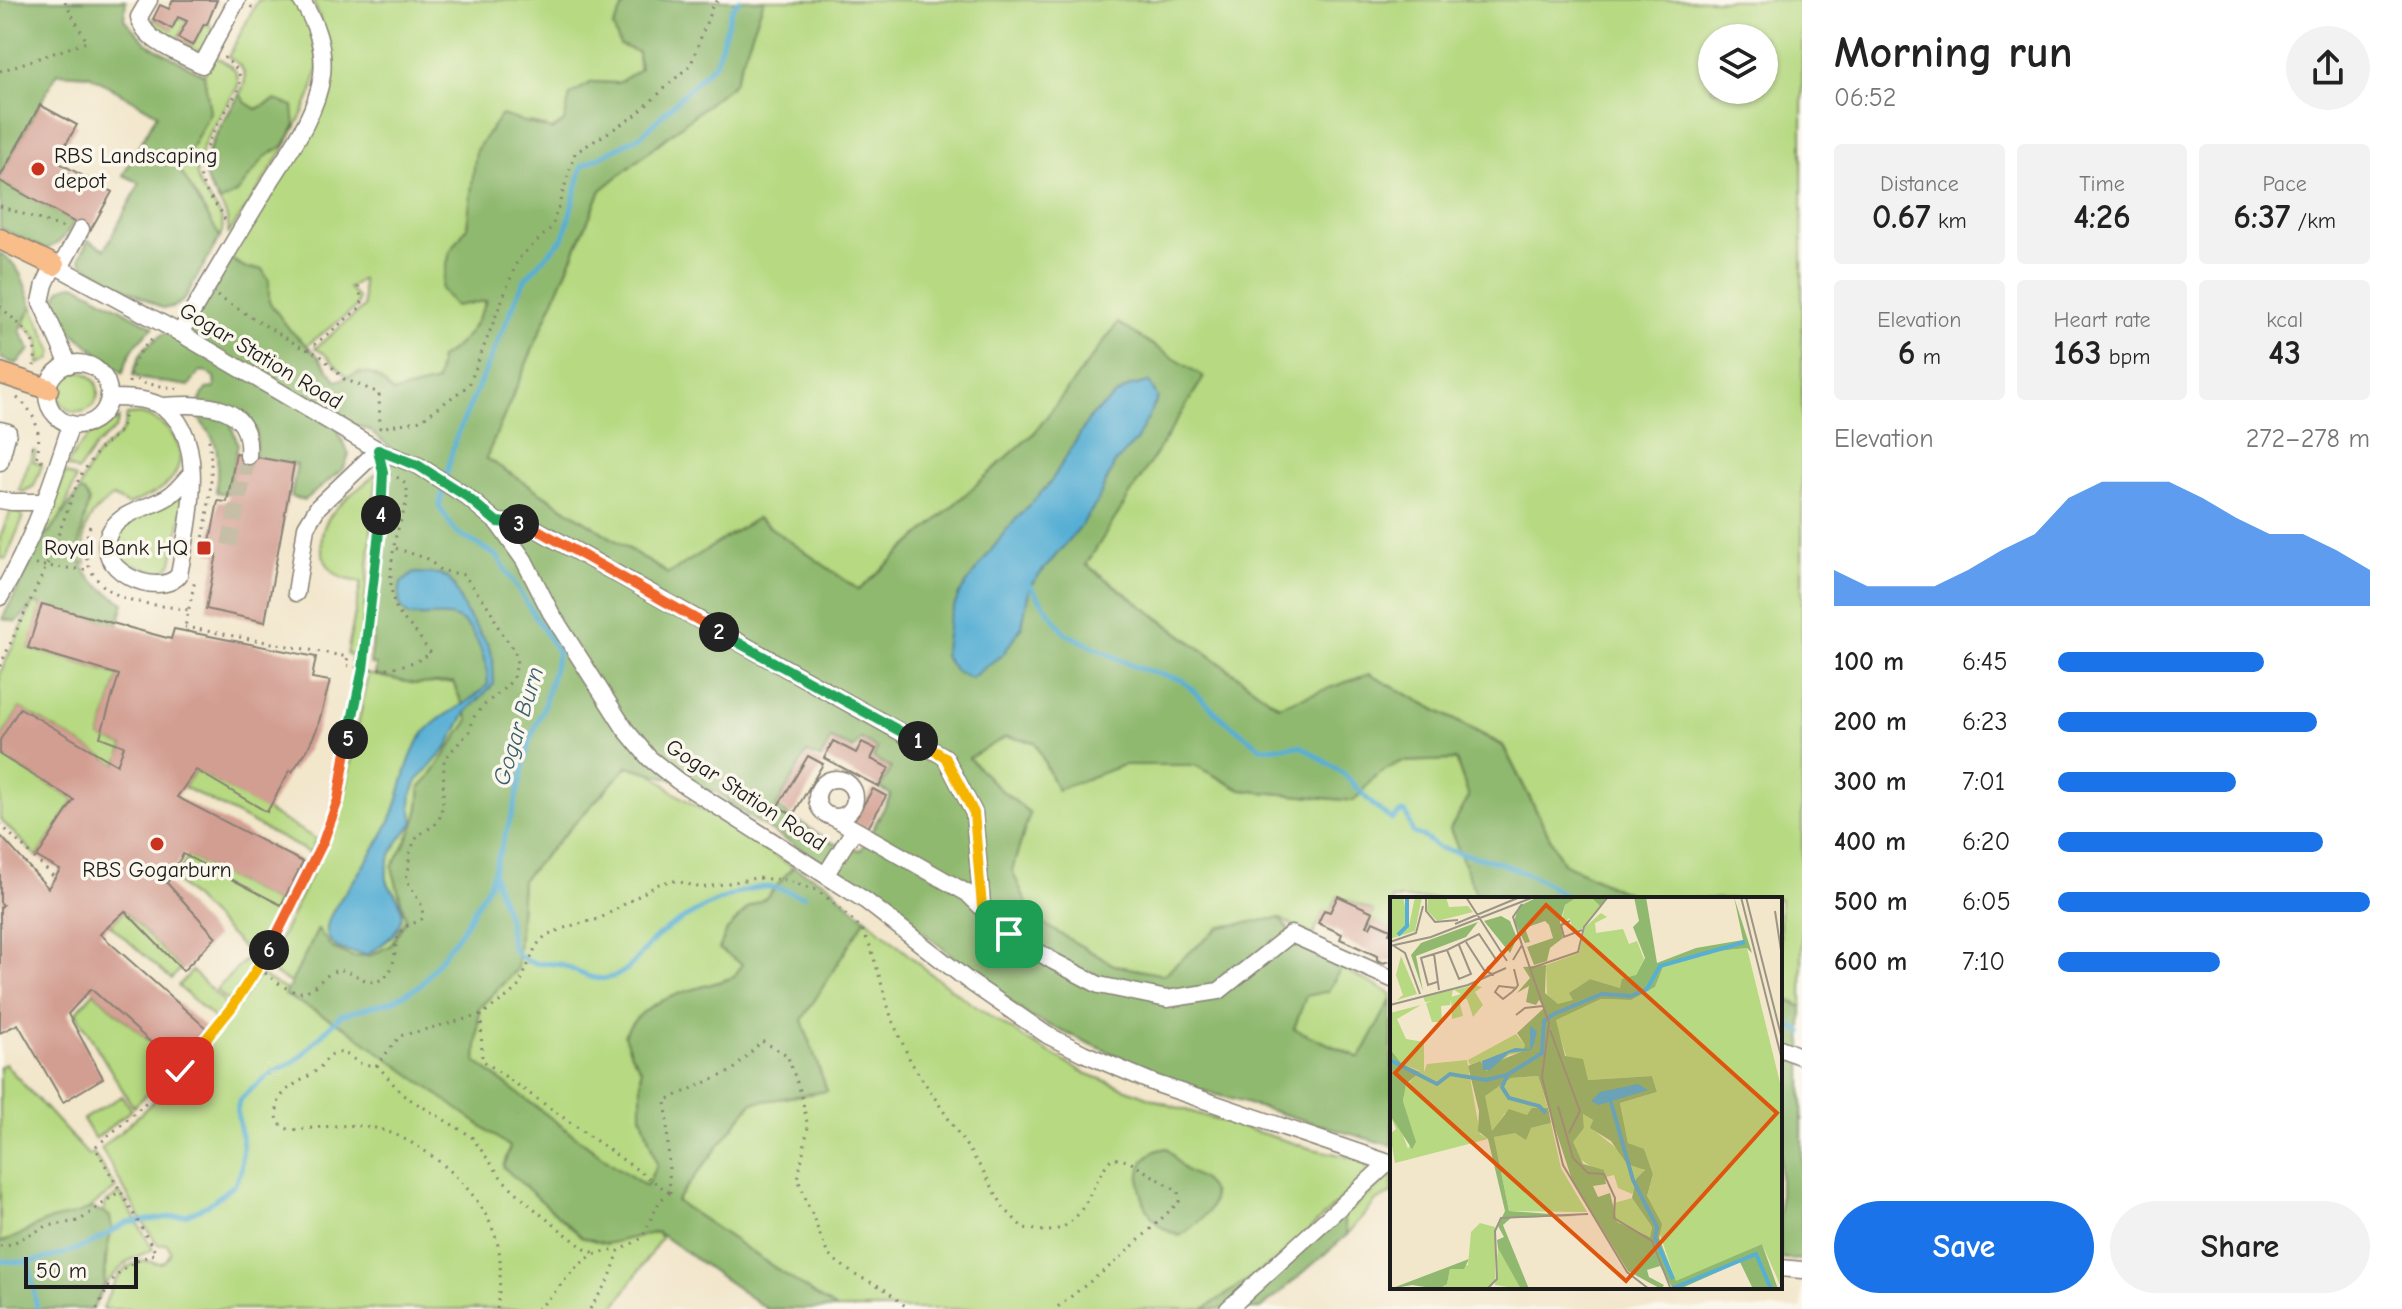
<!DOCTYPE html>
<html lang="en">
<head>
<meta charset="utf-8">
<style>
	body { margin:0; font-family:"Comic Neue",sans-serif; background:#f2f2f2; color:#222; height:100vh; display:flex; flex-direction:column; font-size:30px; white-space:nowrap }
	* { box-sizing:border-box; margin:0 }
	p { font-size:26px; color:#767676 }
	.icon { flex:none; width:44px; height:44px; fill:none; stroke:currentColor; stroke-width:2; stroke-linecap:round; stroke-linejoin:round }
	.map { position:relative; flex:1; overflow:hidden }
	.side { display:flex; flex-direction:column; background:#fff; width:600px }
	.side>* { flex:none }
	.buttons { position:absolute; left:1698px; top:24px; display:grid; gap:16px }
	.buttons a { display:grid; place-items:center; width:80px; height:80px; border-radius:50%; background:#fff; box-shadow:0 2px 6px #0004; font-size:40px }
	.scale { position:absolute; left:24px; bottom:20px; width:114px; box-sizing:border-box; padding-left:8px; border:4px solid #1c1c1c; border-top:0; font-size:22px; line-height:28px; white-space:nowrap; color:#1c1c1c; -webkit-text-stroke:6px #fbf7ec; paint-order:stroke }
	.pin { position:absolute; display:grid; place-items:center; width:68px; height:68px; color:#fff; margin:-34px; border-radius:16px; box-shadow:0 4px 12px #0006 }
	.km { position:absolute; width:40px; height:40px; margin:-20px; border-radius:50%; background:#222; color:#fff; font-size:22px; line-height:40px; text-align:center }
	.round { display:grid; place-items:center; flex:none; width:84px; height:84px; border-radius:42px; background:#f2f2f2 }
	.headline { display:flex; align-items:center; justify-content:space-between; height:136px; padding:0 32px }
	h1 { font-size:44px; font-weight:700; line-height:60px }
	.metrics { display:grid; grid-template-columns:repeat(3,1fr); gap:12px; height:136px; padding:8px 32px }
	.metrics div { display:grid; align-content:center; border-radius:8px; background:#f2f2f2; text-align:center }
	.metrics b { font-size:34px; font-weight:700 }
	.metrics small { font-size:22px; font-weight:400 }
	.metrics p { font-size:22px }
	.chart { height:224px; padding:16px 32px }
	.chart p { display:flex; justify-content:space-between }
	.chart svg { width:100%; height:144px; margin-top:8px; fill:#1a73e8; opacity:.7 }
	.action { display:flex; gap:16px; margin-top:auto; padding:16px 32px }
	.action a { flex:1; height:92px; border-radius:48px; background:#1a73e8; color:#fff; font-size:32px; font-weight:700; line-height:92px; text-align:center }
	.action a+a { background:#f2f2f2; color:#222 }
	ul { padding:0 32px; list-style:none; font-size:26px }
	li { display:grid; grid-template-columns:128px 96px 1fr; align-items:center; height:60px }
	li i { height:20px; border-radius:10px; background:#1a73e8 }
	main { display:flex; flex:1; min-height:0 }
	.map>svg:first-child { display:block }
	.green { fill:#b6d981; stroke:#697a4e; stroke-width:2; fill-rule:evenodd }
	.forest { fill:#90b96f; stroke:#566a46; stroke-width:2; fill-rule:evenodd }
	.water { fill:#57afd4; stroke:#3a6678; stroke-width:2 }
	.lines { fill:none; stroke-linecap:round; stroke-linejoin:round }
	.stream { stroke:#57afd4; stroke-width:5 }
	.building { fill:#d39e92 }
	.minor-tunnel { stroke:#c7bea8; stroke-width:16; stroke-dasharray:16 8; stroke-linecap:butt }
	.minor-casing { stroke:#878174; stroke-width:19 }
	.major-casing { stroke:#878174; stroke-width:23 }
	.path { stroke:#878174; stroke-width:3; stroke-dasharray:2 6; stroke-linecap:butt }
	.minor { stroke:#fff; stroke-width:16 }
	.major { stroke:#f8bd89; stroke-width:20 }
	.split-1-casing { stroke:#fff; stroke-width:16 }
	.split-2-casing { stroke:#fff; stroke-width:16 }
	.split-3-casing { stroke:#fff; stroke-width:16 }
	.split-4-casing { stroke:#fff; stroke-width:16 }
	.split-5-casing { stroke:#fff; stroke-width:16 }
	.split-6-casing { stroke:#fff; stroke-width:16 }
	.split-7-casing { stroke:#fff; stroke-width:16 }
	.split-1 { stroke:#f5b400; stroke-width:10 }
	.split-2 { stroke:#22a559; stroke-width:10 }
	.split-3 { stroke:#f0652b; stroke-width:10 }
	.split-4 { stroke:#22a559; stroke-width:10 }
	.split-5 { stroke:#22a559; stroke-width:10 }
	.split-6 { stroke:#f0652b; stroke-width:10 }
	.split-7 { stroke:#f5b400; stroke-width:10 }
	.poi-dot { fill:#c8321e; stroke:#fbf7ec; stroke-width:3 }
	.labels { text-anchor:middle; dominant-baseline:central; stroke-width:7; stroke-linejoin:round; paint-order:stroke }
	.poi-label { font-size:22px; fill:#1c1c1c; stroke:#fbf7ec; text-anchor:start }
	.street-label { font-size:22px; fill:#1c1c1c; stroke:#fbf7ec }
	.water-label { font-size:24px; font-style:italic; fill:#375e6f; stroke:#fbf7ec }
	.inset-river { fill:none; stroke:#57afd4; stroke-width:4 }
	.inset-road { fill:none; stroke:#9c9585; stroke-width:2 }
	.view { fill:#de560d; fill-opacity:0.15; stroke:#de560d; stroke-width:4 }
	.inset-edge { fill:none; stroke:#1c1c1c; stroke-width:4 }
</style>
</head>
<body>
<main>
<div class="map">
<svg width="1802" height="1309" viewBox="0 0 1802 1309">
	<rect width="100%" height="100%" fill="#fbf7ec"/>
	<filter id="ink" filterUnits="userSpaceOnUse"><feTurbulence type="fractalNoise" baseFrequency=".0125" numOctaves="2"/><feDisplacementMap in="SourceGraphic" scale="16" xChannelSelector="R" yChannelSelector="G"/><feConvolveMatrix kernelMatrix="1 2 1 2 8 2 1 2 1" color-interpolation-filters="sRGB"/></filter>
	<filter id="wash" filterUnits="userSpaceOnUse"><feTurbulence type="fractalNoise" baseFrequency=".006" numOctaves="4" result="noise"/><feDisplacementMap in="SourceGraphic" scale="32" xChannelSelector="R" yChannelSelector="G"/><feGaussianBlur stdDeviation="1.8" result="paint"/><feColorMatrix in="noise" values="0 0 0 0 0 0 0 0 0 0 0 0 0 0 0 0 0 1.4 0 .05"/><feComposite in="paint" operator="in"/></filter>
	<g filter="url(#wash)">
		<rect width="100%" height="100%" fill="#f2e6cb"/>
		<g class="green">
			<path d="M 258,0 L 297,0 C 307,16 316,39 318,59 C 321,103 253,196 228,235 C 232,205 207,197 205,171 C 202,146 234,109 244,85 C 247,70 240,64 228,57 Z"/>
			<path d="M 312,0 L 624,0 L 623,7 L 638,52 L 639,70 L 618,83 L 592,82 L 564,122 L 552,130 L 531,122 L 471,204 L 467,227 L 450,252 L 487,300 C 475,327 465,343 440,358 L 437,382 L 392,393 L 360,372 L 347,377 L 325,354 L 315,348 L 364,307 L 362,279 L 349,288 L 358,298 L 357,307 L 306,346 L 290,330 L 269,302 L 269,281 L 229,258 L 329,80 C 330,48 326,29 312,0 Z"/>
			<path d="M 764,0 L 1802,0 L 1802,1007 L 1780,996 L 1780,899 L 1639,899 L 1563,863 L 1503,745 L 1369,674 L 1279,706 L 1086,564 L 1203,377 L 1118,323 L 1035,432 L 859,590 L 757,518 L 669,574 L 486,458 L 601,190 L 734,83 ZM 1712,38 L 1764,38 L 1764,90 L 1712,90 Z"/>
			<path d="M 178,17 L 187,21 L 178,38 L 192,46 L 204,24 L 206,25 L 208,22 C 216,31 209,40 204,49 L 195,51 L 156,31 L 152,26 L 153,19 L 172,29 Z"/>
			<path d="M 213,56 C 228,64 240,68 238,86 C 225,109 194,150 197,176 C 200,200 232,210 220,237 L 180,170 L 210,112 L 204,75 Z"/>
			<polygon points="32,306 53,352 50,360 39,364 39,340 24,324"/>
			<circle cx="78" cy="392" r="20"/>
			<path d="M 141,414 C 174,423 195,457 166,485 C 157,494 140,499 128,505 L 113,497 C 96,508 82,523 84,545 C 84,552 86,558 86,564 L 80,562 L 78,541 L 84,522 L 84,493 L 79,492 C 83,477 90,463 101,451 C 115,437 124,438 127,415 Z"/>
			<path d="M 119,419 L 116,428 L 96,446 L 78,471 L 67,466 C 78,444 96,426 119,419 Z"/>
			<polygon points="33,451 36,451 33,461 42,465 34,486 23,492 19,490"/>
			<path d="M 65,473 L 76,478 C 68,500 62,524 41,538 Z"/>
			<path d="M 377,473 L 359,663 L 351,662 L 352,656 L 347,654 L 361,582 C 355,581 348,580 342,578 C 317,564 316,532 333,512 C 345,497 363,486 377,473 Z"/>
			<path d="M 180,498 L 184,502 L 172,563 L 165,571 L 161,572 L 122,562 L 112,547 C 121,520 154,506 180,498 Z"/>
			<polygon points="12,508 17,510 23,518 6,559 0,558 0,537"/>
			<polygon points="33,603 42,604 29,648 119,675 100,737 124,746 117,765 20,708 0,740 0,673"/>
			<path d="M 368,674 L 416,684 L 453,682 L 469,720 L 428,780 L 420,788 C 422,816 406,843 392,867 L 406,919 L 391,945 L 372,955 L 353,958 L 332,948 L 318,930 L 292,984 L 266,968 L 335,825 L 345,794 Z"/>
			<polygon points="1006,737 1035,742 1057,790 1123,765 1195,765 1241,790 1354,801 1375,776 1400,762 1456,760 1469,797 1450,829 1478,899 1392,899 1392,935 1389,933 1391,930 1373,921 1370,927 1367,926 1373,911 1338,896 1330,912 1324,911 1313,936 1279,918 1220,927 1163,975 1114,965 1033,918 1012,870 1030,813 996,786 968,757"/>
			<polygon points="0,755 74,800 37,857 0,819"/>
			<polygon points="628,766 652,773 675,793 793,867 767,897 749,907 742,965 734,977 678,994 650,1007 631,1054 641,1069 641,1114 657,1165 646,1186 615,1166 476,1062 479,1008 517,969 522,880"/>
			<polygon points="196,770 316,839 310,853 184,787"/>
			<polygon points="188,856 281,905 284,899 288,901 256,961 175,880"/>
			<polygon points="125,911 181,969 171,979 110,925"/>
			<polygon points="866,918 926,970 969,1002 1030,1042 1085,1073 1169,1105 1313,1149 1359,1159 1367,1166 1368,1173 1275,1263 1204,1309 836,1309 676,1201 752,1103 827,1091 802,1020"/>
			<polygon points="248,957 255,964 229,1002 216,990"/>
			<polygon points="1341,968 1392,994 1392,998 1361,1058 1293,1029 1306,995 1328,991"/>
			<polygon points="192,971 226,1004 215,1019 178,986"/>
			<path d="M 260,975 L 288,991 L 286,995 L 345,1027 L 511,1147 L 606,1244 L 657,1232 L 661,1238 L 613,1309 L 103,1309 C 109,1291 118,1269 138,1262 C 152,1257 163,1273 171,1251 L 167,1244 L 158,1245 L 142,1221 L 101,1148 C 163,1098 215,1040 260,975 Z"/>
			<polygon points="94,992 175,1064 157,1085 133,1107 76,1013"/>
			<polygon points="5,1064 89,1156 93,1153 116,1188 80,1215 49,1221 33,1227 13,1240 0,1242 0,1067"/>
			<polygon points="122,1096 131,1110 95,1139 83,1119"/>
			<polygon points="1392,1175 1392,1193 1376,1201 1347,1235 1343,1216"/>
			<path d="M 120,1193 L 153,1249 L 128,1261 L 104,1285 C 105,1262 110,1240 110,1217 L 104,1212 L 104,1204 Z"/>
		</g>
		<g class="forest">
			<path d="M 0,0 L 126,0 L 124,19 L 146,43 L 204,75 L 210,112 L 180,170 L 220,237 L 185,298 C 178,306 173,308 162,308 L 83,265 L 80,258 L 88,240 L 105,249 L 140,183 L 123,175 L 157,114 L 89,75 L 57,73 L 0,177 Z"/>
			<path d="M 624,0 L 764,0 L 734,83 L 601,190 L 486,458 L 668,574 L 757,518 L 859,590 L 1035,432 L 1118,323 L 1204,377 L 1086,565 L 1278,706 L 1369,674 L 1503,746 L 1563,863 L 1639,899 L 1478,899 L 1450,829 L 1469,797 L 1456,760 L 1400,762 L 1375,776 L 1354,801 L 1241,790 L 1195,765 L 1123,765 L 1057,790 L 1035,742 L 1006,737 L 969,758 L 996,786 L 1030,813 L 1012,870 L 1033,918 L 1114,965 L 1163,975 L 1220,927 L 1279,918 L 1305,949 L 1341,968 L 1328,991 L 1306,996 L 1294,1029 L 1360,1058 L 1392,998 L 1392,1146 L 1180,1084 L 1030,1017 L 873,893 L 750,818 L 718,793 L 628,766 L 522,880 L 517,969 L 479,1008 L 476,1062 L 615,1166 L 646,1186 L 657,1165 L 641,1114 L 641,1069 L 631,1054 L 624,1035 C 645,995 695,991 734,977 L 742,964 L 719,949 L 727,930 L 749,907 L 767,897 L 793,867 L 829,884 L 843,899 L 866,918 L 802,1020 L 827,1091 L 752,1103 L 676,1201 L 836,1309 L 767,1309 L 657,1232 L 606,1244 L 582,1237 L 503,1167 L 510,1147 L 345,1027 L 285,995 L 318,929 L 332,948 L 353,957 L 372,955 L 391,945 L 406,919 L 392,867 C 406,843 423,816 420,788 L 428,780 L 469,720 L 453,682 L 416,684 L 375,675 L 376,665 L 370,664 L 389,500 L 391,448 L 369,430 L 351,424 L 338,432 L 349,454 L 344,468 L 305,500 L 291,497 L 297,465 L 254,457 L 257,443 L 256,429 L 242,415 L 228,417 L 238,444 L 228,494 L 216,492 C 217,477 219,461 216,447 C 210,422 185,423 206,389 L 215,388 L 214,377 L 204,371 L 199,372 L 189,386 L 142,379 L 133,375 C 140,349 146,345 168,331 L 180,338 L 229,258 L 245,268 L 262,269 L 269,281 L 269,302 L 290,330 L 318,356 L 337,381 C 366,369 372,369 393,393 L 437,382 L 440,358 C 465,343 475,327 486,301 L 455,306 L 441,289 L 450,252 L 467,227 L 476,150 L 501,115 L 552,130 L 564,122 L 570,95 L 592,82 L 618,83 L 640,69 L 638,52 L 620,45 L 613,27 L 623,7 ZM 831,739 L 854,749 L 861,739 L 877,749 L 873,758 L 891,768 L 880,788 L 891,795 L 861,850 L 833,843 L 776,807 L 807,753 L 821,759 Z"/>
			<path d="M 240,94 L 245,102 L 256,109 L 275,100 L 293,106 L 295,127 L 283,146 L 265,157 L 237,193 L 220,202 C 216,195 209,189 207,181 C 198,155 227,117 240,94 Z"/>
			<path d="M 0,181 L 74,222 C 66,235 61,244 45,249 L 0,228 Z"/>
			<path d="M 0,253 C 21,265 25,285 32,306 L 20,331 L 30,350 L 16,364 L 0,358 Z"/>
			<path d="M 77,285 L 154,327 C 137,340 128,353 123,373 L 72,332 L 55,305 C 57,290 62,285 77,285 Z"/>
			<path d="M 79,492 L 84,492 L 89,501 C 75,558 69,569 124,603 L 118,625 L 34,603 L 17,622 L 2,619 L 26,573 L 41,538 L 50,532 Z"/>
			<polygon points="1780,996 1802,1007 1802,1260 1780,1258"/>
			<path d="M 1167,1148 C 1173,1154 1177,1162 1183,1168 C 1190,1174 1199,1176 1205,1182 C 1228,1204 1197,1223 1180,1236 C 1172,1233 1164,1230 1158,1224 C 1137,1203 1127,1152 1167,1148 Z"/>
			<path d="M 91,1208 L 104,1212 L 110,1217 L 112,1228 L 105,1260 L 104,1285 L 93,1309 L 0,1309 L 0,1242 C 18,1239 30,1227 47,1221 C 63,1216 76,1217 91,1208 Z"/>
			<polygon points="1343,1216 1347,1235 1261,1309 1204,1309"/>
		</g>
		<g class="water">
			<polygon points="1149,382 1158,398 1136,441 1115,463 1096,504 1080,527 1030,586 1022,626 1003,654 971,678 955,671 944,656 949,620 959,594 1007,529 1050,483 1091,416 1116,395 1131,386"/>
			<path d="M 414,573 L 440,574 L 448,578 L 453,584 L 465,611 L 488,645 L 493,659 L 494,684 L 467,711 L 447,748 L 417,781 L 412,793 L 411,806 L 414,823 C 401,836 384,858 387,879 C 388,887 396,893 399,901 C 410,926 385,944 366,955 C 350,951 331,952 327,933 C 324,915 352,885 361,869 C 372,853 384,835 392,816 C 403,790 405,760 422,736 C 439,712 470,706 488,684 C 487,661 475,619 448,616 C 435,615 422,617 409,616 C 397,606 398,598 401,583 Z"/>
		</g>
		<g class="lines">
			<g class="stream">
				<polyline points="446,477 455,440 525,279 564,237 582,166 642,135 716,62 732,9 739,0"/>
				<polyline points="1030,586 1065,633 1135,667 1182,680 1222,718 1261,748 1301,746 1343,773 1374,806 1392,820 1401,812 1406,813 1413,833 1422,836 1439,848 1501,863 1541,880 1570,899"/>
				<path d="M 494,874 C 496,890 505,904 508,920 C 510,930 509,942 514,950 C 517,955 527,962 534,963 C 546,965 557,961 569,968 C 583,975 599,983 615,976 C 634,969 644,947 659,935 C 682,917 741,885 770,887 C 782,887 792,895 805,896"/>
				<polyline points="1780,1021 1802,1032"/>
				<polyline points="0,1261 29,1262 60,1255 88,1245 127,1223 186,1215 208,1205 234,1185 241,1172 243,1145 237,1111 239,1101 249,1091 272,1073 297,1060 341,1015 392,1001 421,985 464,927 489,884 514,808 530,740 543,709 558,653 497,556 456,532 439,507 444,487"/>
				<polyline points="29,1262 37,1309"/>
			</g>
		</g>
		<g id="blocks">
			<g class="building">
				<polygon points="173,0 217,0 208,22 206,25 204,24 193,46 178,38 187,21 178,17 172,29 153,19 160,5 169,9"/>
				<polygon points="40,105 77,125 56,161 112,192 90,231 0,181 0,177"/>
				<polygon points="236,453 294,464 265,622 206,609 217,554 208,552 218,501 227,502"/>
				<polygon points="42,604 171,639 174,629 316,657 312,678 330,681 317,729 307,750 292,772 290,770 267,812 196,770 177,797 303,862 281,905 183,854 167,883 216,937 183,971 125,911 100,934 206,1028 175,1064 91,989 68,1014 103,1078 63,1102 18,1024 0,1033 0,908 3,905 0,902 0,835 48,888 60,870 37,857 74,800 0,755 0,740 20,708 117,765 124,746 100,737 119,675 28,648"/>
				<polygon points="833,741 856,753 862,742 876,749 871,759 889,768 879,787 824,758"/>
				<polygon points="808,756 823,764 793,815 778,806"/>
				<polygon points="873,789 886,796 867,830 853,822"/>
				<polygon points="1338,896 1373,912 1367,926 1370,927 1373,921 1391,929 1389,933 1392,935 1392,963 1388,961 1384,963 1377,960 1377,956 1340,939 1342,934 1318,923 1324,910 1330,912"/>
			</g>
		</g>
	</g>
	<g filter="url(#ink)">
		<use href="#blocks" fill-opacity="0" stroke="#878174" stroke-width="2"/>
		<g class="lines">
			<polyline class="minor-tunnel" points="229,545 248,456"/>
			<g class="minor-casing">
				<g id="minor">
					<path d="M 149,0 L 139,17 C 144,42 181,54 202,65 L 237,0"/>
					<polyline points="60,268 81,229"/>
					<path d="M 180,333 C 207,287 234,241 262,195 C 284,158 316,119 322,75 C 325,49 316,22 301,0"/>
					<circle cx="78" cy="394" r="31"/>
					<polyline points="69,365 41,302 45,284 54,265 180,333 378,450 419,466 466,496 497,522 524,560 551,613 625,729 649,758 678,781 866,901 970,982 1047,1035 1083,1053 1154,1083 1392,1164"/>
					<path d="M 109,398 C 125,398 144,398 159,405 C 212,432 187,529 179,575 C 159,600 88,569 111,530 C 123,510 151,508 169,496 C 178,490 184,481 191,474"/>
					<path d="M 161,406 C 200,404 253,400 248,456"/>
					<polyline points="0,430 8,432 0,462"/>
					<polyline points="0,500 12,502 46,502"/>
					<polyline points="497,522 531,526 945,757 974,813 982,907"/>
					<polyline points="296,593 306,527 318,507 378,450"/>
					<path d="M 0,597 C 33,540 51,487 71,424"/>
					<circle cx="836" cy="798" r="19"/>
					<polyline points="831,816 967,893 1009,934 1053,961 1099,985 1167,999 1219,991 1291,934 1392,979"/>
					<polyline points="826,874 854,830"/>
					<polyline points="1780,1048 1802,1057"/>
					<polyline points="1780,1268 1802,1270"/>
					<polyline points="1228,1309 1388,1163"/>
				</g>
			</g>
			<g class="major-casing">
				<g id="major">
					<polyline points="0,239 54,265"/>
					<polyline points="0,373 48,389"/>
				</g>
			</g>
			<g class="path">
				<polyline points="251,8 256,0"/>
				<path d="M 225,57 L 224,59 C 237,66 241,72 240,87 C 227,111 196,151 201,179 C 204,195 222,207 226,223"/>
				<polyline points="0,71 87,42 64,0"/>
				<polyline points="0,206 64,228"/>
				<polyline points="217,296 299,346 320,355 344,379 379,393 380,428 421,420 469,385 518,259 552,227 575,153 636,115 691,64 712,7 718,0"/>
				<path d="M 0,306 C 19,326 41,336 34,366"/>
				<polyline points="308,350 361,307 362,301 358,285"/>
				<polyline points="130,375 142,383 179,389"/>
				<path d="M 129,383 C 131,363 140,349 156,336"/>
				<path d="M 17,398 C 36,411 43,437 36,458 L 43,461"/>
				<polyline points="31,447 39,447"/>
				<path d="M 382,470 L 384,489 L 363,669 C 385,670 413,666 431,653 C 424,645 419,635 412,628 C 404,619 397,614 394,602 C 388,581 392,560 395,540 C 397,526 413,497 405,484 C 400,477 390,474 383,472"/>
				<path d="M 90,526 C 78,558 92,586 125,598 C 144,605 168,606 188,610"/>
				<path d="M 202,545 C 209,507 215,473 208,434"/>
				<polyline points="35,565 88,570"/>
				<polyline points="187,632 185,627 195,580"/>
				<polyline points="0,666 47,565 80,476 99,450 120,431 125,414"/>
				<polyline points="0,824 55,878"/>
				<path d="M 259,968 C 269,976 284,989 296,992 C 314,995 323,972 340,970 C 355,969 368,992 386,976 C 398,966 392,942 402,930 C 408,923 417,924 423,918 L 422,906 L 406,879 L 409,867 L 409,855 L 415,840 L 420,834 L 435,825 L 440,817 L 443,803 L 444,759 L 469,732 L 474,717 L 482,707 L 508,685 L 513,678 L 517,665 L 516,655 L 511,645 L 501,633 L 490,609 L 464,575 L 440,570 L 428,559 L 395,548"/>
				<polyline points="481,1015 482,1060 670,1193"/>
				<polyline points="377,1065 403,1095 471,1136 503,1180 539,1213 585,1249 595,1253"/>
				<polyline points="670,1193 666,1100 732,1071 762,1041 787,1055 801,1093 808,1127 798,1179 828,1255 855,1275 883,1288 909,1309"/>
				<polyline points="0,1246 11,1244 47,1226 79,1221 120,1191"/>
				<path d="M 97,1309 C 114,1274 120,1267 156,1253 L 95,1147 C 189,1070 249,997 302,886 C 315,858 329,831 337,801 C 343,780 344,757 349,735 C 353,713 358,691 363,669 L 346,665 L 348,657 L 185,627"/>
				<path d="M 497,1309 C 499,1293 501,1276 500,1260 C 497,1203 434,1147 383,1130 C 354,1121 321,1128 291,1130 C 282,1127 277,1124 277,1113 C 276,1087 303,1083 318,1069 C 325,1063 327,1054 337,1053 C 349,1051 354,1063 365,1065 C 369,1065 373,1064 377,1065 L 400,1036 L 481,1015 L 508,996 L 519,986 L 536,946 L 546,935 L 570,926 L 599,919 L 659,884 L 670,881 L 677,881 L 701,888 L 756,878 L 785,880 L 816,890 L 830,900 L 862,929 L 871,948 L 892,1020 L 911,1062 L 985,1174 L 1004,1208 L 1023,1228 C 1031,1229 1040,1231 1048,1231 C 1086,1228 1090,1181 1112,1158 L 1128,1161 L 1178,1191 L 1179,1202 L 1119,1259 L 1055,1309"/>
				<path d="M 537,1309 C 564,1289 579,1247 618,1251"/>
				<polyline points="590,1309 610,1277 619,1251 642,1238 660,1200 670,1193"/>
			</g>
			<use href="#minor" class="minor"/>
			<use href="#major" class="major"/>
		</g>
	</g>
	<g class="lines" filter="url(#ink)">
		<g class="split-1-casing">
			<polyline id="split-1" points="918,741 945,757 974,813 982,907 1009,934"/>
		</g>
		<g class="split-2-casing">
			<polyline id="split-2" points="719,632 918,741"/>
		</g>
		<g class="split-3-casing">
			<polyline id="split-3" points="519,524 531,526 719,632"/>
		</g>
		<g class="split-4-casing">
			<polyline id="split-4" points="381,515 383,472 378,450 419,466 466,496 497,522 519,524"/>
		</g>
		<g class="split-5-casing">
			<polyline id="split-5" points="348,739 363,669 381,515"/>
		</g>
		<g class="split-6-casing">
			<polyline id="split-6" points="269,950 323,842 338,800 348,739"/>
		</g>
		<g class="split-7-casing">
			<polyline id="split-7" points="180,1071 232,1007 269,950"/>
		</g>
		<use href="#split-1" class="split-1"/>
		<use href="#split-2" class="split-2"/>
		<use href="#split-3" class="split-3"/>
		<use href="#split-4" class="split-4"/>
		<use href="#split-5" class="split-5"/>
		<use href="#split-6" class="split-6"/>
		<use href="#split-7" class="split-7"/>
	</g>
	<g class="poi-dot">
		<circle cx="38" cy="169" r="8"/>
		<rect x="196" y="540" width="16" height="16" rx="4"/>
		<circle cx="157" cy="844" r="8"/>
	</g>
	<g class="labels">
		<g class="poi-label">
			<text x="54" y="156">RBS Landscaping<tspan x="54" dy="25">depot</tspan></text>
			<text x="188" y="548" text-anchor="end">Royal Bank HQ</text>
			<text x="157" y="870" text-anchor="middle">RBS Gogarburn</text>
		</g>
		<g class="street-label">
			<text transform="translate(261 356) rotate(31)">Gogar Station Road</text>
			<text transform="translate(746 795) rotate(33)">Gogar Station Road</text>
		</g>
		<g class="water-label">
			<text transform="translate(518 726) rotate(-73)">Gogar Burn</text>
		</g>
	</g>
	<g transform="translate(1390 897)">
		<rect width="392" height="392" fill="#f2e6cb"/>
		<path d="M 0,0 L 13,0 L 19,29 L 25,0 L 32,0 L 25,34 L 0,42 ZM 38,0 L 56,0 L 59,10 L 78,9 L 83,15 L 47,24 L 37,13 ZM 186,1 L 203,1 L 211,10 L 192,32 L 184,34 L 179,21 L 170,31 L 175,8 ZM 211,16 L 217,20 L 205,26 L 206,36 L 233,32 L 239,47 L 247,44 L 254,62 L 246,78 L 230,91 L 200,82 L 185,92 L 184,103 L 168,108 L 157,97 L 156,68 L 189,56 L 195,30 ZM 357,51 L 392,194 L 392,392 L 372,347 L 286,385 L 257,299 L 263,277 L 254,253 L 238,246 L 230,206 L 267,195 L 262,179 L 198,183 L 176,159 L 165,123 L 211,102 L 241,103 L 265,90 L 273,70 L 319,55 ZM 11,59 L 27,97 L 7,103 L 13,98 L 6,78 ZM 85,88 L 92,90 L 85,95 L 93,108 L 83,120 L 77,102 L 69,103 L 73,119 L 62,122 L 61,100 L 71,97 L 64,93 ZM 63,93 L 60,108 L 51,109 L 52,125 L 42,125 L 36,106 L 43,104 L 35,105 L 33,99 ZM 31,108 L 7,122 L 16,142 L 34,145 L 34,175 L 37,167 L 77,163 L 90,237 L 98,242 L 5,266 L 0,237 L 6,232 L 0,218 L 7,222 L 18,252 L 24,240 L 13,204 L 15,190 L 30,174 L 12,167 L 0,152 L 0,116 ZM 126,137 L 135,148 L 133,155 L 119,158 L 97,174 L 89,164 L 80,168 L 78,163 ZM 148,179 L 158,211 L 137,218 L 115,216 L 102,235 L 94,199 L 121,181 ZM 193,217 L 203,223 L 201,231 L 255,274 L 242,297 L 228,291 L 224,278 L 216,280 L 187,260 L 182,245 L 194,231 ZM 161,226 L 171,271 L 197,315 L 119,314 L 104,240 ZM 242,301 L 262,330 L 260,340 L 227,325 L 221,315 L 224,306 ZM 90,326 L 105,330 L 105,385 L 95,392 L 49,392 L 57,387 L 60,372 L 78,368 L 81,335 ZM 108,351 L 114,356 L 131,392 L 105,388 Z" fill="#b6d981"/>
		<path d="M 148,0 L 216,0 L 211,10 L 203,2 L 186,1 L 175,8 L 170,25 L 173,41 L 160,51 L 157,64 L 144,68 L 137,50 L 163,41 L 159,28 L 155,24 L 135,31 L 140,45 L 135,46 L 124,24 L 129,9 ZM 244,0 L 256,0 L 267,66 L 306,51 L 353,43 L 344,0 L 362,56 L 357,51 L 319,55 L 273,70 L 265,90 L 241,103 L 211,102 L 166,123 L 175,159 L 193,162 L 198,183 L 262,179 L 267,195 L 230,206 L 238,246 L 254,252 L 263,277 L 257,299 L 272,327 L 269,341 L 286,384 L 372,347 L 388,392 L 363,392 L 350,365 L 290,392 L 282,390 L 270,369 L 257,373 L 259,380 L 274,388 L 271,392 L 238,374 L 182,283 L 148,179 L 121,181 L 95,199 L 102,234 L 119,212 L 137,218 L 142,211 L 158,211 L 161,226 L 141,231 L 136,243 L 125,236 L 104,240 L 119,314 L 188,319 L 121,321 L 113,328 L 139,392 L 131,392 L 108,351 L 107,343 L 114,340 L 108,329 L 115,314 L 98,242 L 88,234 L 89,214 L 78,169 L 90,164 L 97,174 L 106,165 L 133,154 L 135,148 L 127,136 L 154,111 L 149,103 L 146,108 L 136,105 L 139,89 L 127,96 L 140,81 L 133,70 L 156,68 L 155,96 L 168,107 L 183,103 L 179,96 L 200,82 L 230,91 L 232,82 L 246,78 L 255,61 L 243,30 L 249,24 ZM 193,217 L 203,223 L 200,231 L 221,244 L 237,267 L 255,273 L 246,282 L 242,301 L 262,330 L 260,340 L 227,325 L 220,296 L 208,300 L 203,289 L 216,287 L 214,273 L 193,267 L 183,245 L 194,231 ZM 111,19 L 120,24 L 127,41 L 120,56 L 94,24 ZM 88,25 L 76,40 L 26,59 L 33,94 L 21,58 L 31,46 ZM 0,152 L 12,167 L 30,175 L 16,187 L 13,204 L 26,245 L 22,252 L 0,218 ZM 79,362 L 74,372 L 60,372 L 57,387 L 49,392 L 22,388 L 0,392 Z" fill="#90b96f" fill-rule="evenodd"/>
		<path d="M 140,129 L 147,134 L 144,147 L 141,153 L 119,156 L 100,173 L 93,173 L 92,164 L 125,151 L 140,152 ZM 248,187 L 258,193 L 209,208 L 201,204 L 210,195 Z" fill="#57afd4"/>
		<path class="inset-river" d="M 8,38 L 17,29 L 17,0M 0,163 L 47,187 L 60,177 L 96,183 L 117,178 L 152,156 L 154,124 L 164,117 L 212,97 L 241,99 L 257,92 L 270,69 L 355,45M 118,177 L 112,190 L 119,201 L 149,209 L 156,216M 220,202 L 243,283 L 267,330 L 265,341 L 283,382M 281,392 L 366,357 L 381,392"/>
		<path class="inset-road" d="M 36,0 L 36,14 L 45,25 L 68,23M 76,0 L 117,64M 351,0 L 392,163M 356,0 L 392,142M 132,7 L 123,20 L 132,48M 385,14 L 392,60M 180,24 L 171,28 L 174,40 L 192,33M 65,27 L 130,0M 0,45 L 26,36 L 33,9M 76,45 L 94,73 L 104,78M 69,48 L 81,77 L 69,82 L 57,53 L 89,37 L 107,64 L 97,71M 0,49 L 41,40 L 144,0M 4,49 L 15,56 L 30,97M 44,57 L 49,93M 123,63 L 132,48 L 159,126 L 152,180 L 173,268 L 237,375 L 259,392M 141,71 L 188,55 L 194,30 L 218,0M 124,72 L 128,88 L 126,91 L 122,95 L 113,102 L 105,95 L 109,89 L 126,91M 47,85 L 38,88 L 31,61 L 57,53M 0,108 L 78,88 L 116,71M 126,118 L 135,111 L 153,109M 160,133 L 190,214 L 179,236M 168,209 L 183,261 L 198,276 L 214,277 L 225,301 L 224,321 L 262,344 L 280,390M 97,392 L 107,382 L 105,334 L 111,321 L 198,317"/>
		<path class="view" d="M 156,8 L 387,216 L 236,384 L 5,176 Z"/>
		<rect width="392" height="392" class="inset-edge"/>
	</g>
</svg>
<div class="buttons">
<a><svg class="icon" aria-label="layers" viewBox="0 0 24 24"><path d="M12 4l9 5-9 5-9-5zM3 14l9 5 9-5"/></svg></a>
</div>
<div class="scale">50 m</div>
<div class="pin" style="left:1009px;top:934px;background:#1e9e55"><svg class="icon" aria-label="arrive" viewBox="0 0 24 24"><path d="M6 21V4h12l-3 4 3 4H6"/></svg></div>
<div class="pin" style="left:180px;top:1071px;background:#d93025"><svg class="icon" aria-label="check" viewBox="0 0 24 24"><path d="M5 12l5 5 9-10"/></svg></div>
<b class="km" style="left:918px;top:741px">1</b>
<b class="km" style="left:719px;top:632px">2</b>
<b class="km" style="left:519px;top:524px">3</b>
<b class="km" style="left:381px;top:515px">4</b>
<b class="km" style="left:348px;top:739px">5</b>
<b class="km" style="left:269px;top:950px">6</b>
</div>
<section class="side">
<div class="headline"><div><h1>Morning run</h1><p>06:52</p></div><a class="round"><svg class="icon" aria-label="share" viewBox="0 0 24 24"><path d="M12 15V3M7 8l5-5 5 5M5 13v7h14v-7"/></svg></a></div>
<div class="metrics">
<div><p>Distance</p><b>0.67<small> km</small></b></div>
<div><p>Time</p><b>4:26</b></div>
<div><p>Pace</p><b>6:37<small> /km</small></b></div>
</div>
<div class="metrics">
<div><p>Elevation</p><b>6<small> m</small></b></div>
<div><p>Heart rate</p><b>163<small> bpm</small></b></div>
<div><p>kcal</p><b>43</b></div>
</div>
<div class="chart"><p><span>Elevation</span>272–278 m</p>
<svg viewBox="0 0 160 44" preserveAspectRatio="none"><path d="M0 44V33L10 38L20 38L30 38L40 33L50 27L60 22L70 11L80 6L90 6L100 6L110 11L120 17L130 22L140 22L150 27L160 33V44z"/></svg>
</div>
<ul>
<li><b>100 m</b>6:45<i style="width:66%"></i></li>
<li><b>200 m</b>6:23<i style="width:83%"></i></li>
<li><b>300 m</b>7:01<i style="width:57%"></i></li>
<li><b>400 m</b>6:20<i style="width:85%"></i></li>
<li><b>500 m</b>6:05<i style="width:100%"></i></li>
<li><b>600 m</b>7:10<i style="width:52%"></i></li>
</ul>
<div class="action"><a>Save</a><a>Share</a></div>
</section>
</main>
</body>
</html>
